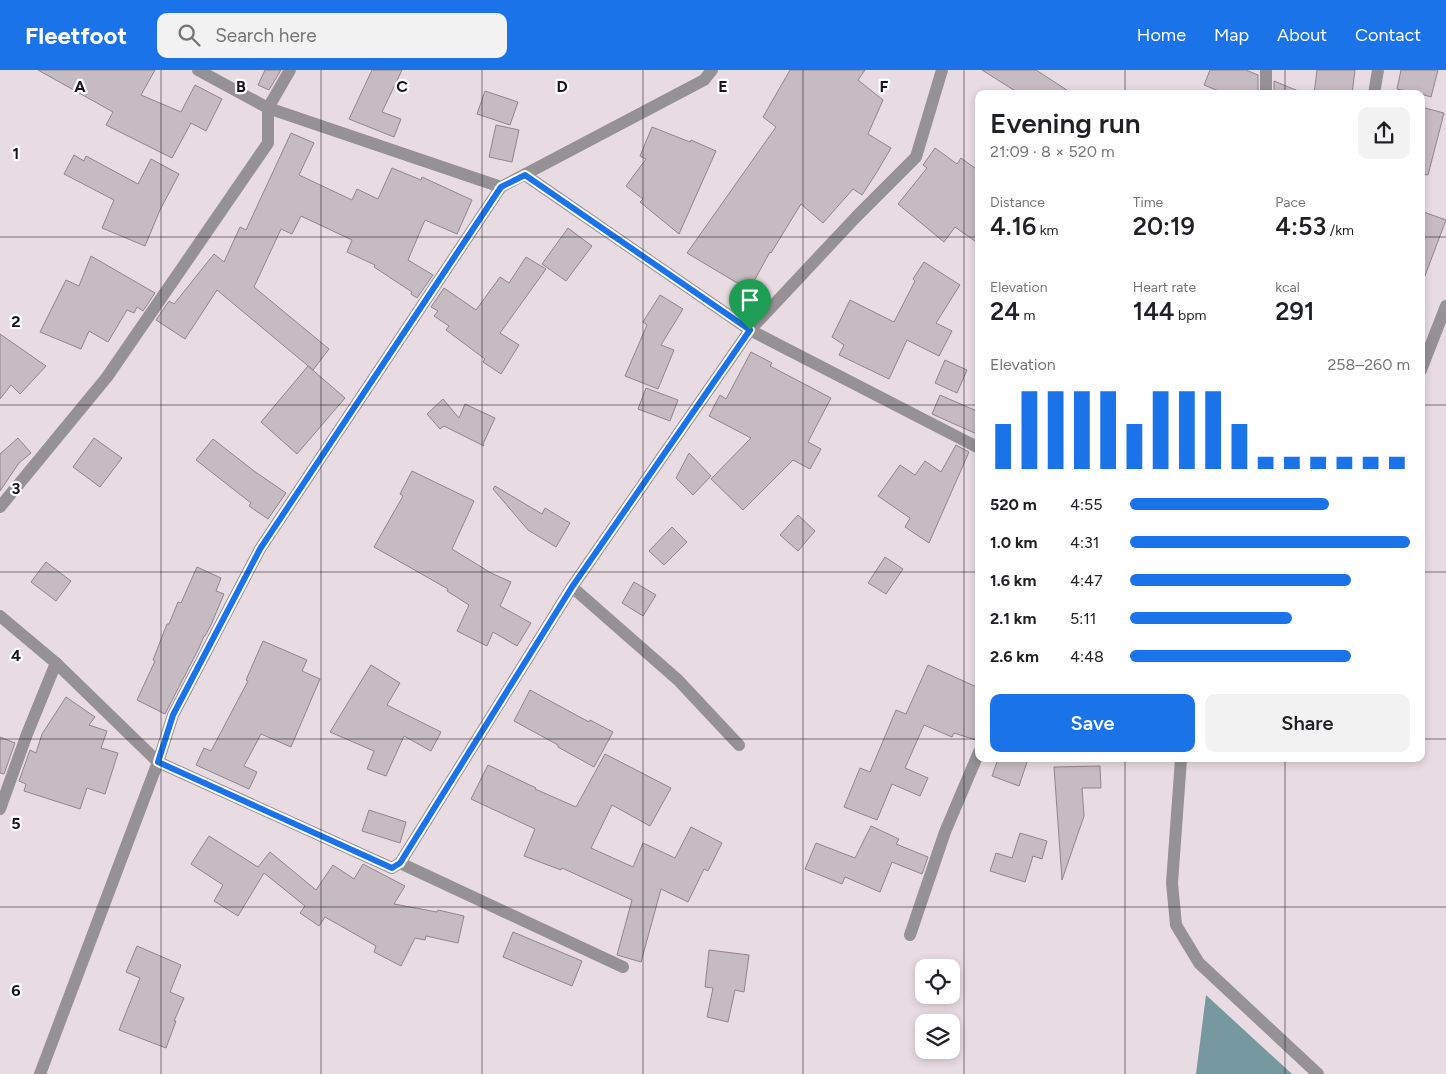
<!DOCTYPE html>
<html lang="en">
<head>
<meta charset="utf-8">
<style>
	body { margin:0; font-family:Figtree,sans-serif; background:#f2f2f2; color:#202124; height:100vh; display:flex; flex-direction:column; font-size:19px; white-space:nowrap }
	* { box-sizing:border-box; margin:0 }
	p { font-size:16px; color:#757577 }
	.icon { flex:none; width:28px; height:28px; fill:none; stroke:currentColor; stroke-width:2; stroke-linecap:round; stroke-linejoin:round }
	.map { position:relative; flex:1; overflow:hidden }
	.sheet { position:absolute; left:975px; top:20px; width:450px; height:672px; display:flex; flex-direction:column; background:#fff; border-radius:10px; box-shadow:0 2px 8px #0003 }
	.sheet>* { flex:none }
	.tools { position:absolute; left:915px; top:889px; display:grid; gap:10px }
	.tools a { display:grid; place-items:center; width:45px; height:45px; border-radius:10px; background:#fff; box-shadow:0 2px 8px #0003; font-size:25px }
	.pin { position:absolute; display:grid; place-items:center; width:42px; height:42px; color:#fff; margin:-51px -21px; border-radius:50% 50% 50% 0; rotate:-45deg; box-shadow:0 0 5px #0007 }
	.pin .icon { rotate:45deg }
	.round { display:grid; place-items:center; flex:none; width:52px; height:52px; border-radius:10px; background:#f2f2f2 }
	.head { display:flex; align-items:center; justify-content:space-between; height:85px; padding:0 15px }
	h1 { font-size:28px; font-weight:600; line-height:38px }
	.metrics { display:grid; grid-template-columns:repeat(3,1fr); gap:8px; height:85px; padding:5px 15px }
	.metrics div { display:grid; align-content:center }
	.metrics b { font-size:25px; font-weight:600 }
	.metrics small { font-size:14px; font-weight:400 }
	.metrics p { font-size:14px }
	.chart { height:140px; padding:10px 15px }
	.chart p { display:flex; justify-content:space-between }
	.chart svg { width:100%; height:90px; margin-top:5px; stroke:#1a73e8; stroke-width:6 }
	.action { display:flex; gap:10px; margin-top:auto; padding:10px 15px }
	.action a { flex:1; height:58px; border-radius:10px; background:#1a73e8; color:#fff; font-size:20px; font-weight:600; line-height:58px; text-align:center }
	.action a+a { background:#f2f2f2; color:#202124 }
	ul { padding:0 15px; list-style:none; font-size:16px }
	li { display:grid; grid-template-columns:80px 60px 1fr; align-items:center; height:38px }
	li i { height:12px; border-radius:6px; background:#1a73e8 }
	header { display:flex; align-items:center; gap:30px; box-sizing:border-box; height:70px; padding:0 25px; background:#1a73e8; color:#fff }
	header strong { font-size:24px }
	nav { display:flex; gap:28px; margin-inline-start:auto; font-size:18px }
	.search { width:350px; height:45px; background:#f2f2f2; display:flex; align-items:center; gap:12px; box-sizing:border-box; padding:0 18px; border-radius:10px; color:#757577; font-size:19px }
	.map>svg:first-child { display:block }
	.water { fill:#75999e }
	.building { fill:#c6bbc1; stroke:#90858a }
	.lines { fill:none; stroke-linecap:round; stroke-linejoin:round }
	.street { stroke:#969194; stroke-width:12 }
	.route-casing { stroke:#fff; stroke-width:10 }
	.route { stroke:#1a73e8; stroke-width:6 }
	.grid { fill:none; stroke:#1a1618; stroke-width:1; stroke-opacity:0.55 }
	.grid-label { font-size:16px; text-anchor:middle; font-weight:bold; fill:#1a1618; stroke:#fff; stroke-width:4.5; stroke-linejoin:round; paint-order:stroke }
</style>
</head>
<body>
<header>
<strong>Fleetfoot</strong>
<div class="search"><svg class="icon" aria-label="search" viewBox="0 0 24 24"><circle cx="10" cy="10" r="6"/><path d="M15 15l6 6"/></svg>Search here</div>
<nav><a>Home</a><a>Map</a><a>About</a><a>Contact</a></nav>
</header>
<div class="map">
<svg width="1446" height="1004" viewBox="0 0 1446 1004">
	<rect width="100%" height="100%" fill="#e8dce2"/>
	<polygon class="water" points="1206,925 1292,1004 1196,1004"/>
	<g class="building">
		<polygon points="38,0 155,0 141,25 181,42 195,15 222,29 206,61 191,53 172,88 106,55 113,42"/>
		<polygon points="265,0 281,0 269,20 258,15"/>
		<polygon points="372,0 402,0 382,42 401,49 394,67 349,49"/>
		<polygon points="790,0 865,0 858,10 883,30 868,64 891,78 877,102 862,125 853,119 823,153 801,134 771,183 770,182 749,220 687,183 776,57 763,47"/>
		<polygon points="982,0 1036,0 1073,24 1020,24"/>
		<polygon points="1210,0 1246,0 1258,5 1258,24 1226,24 1204,15"/>
		<polygon points="1317,0 1355,0 1352,24 1314,24"/>
		<polygon points="1401,0 1438,0 1431,27 1421,24 1397,19"/>
		<polygon points="1274,11 1303,23 1303,24 1274,24"/>
		<polygon points="485,21 518,32 510,55 477,44"/>
		<polygon points="1421,37 1444,43 1428,105 1421,104"/>
		<polygon points="496,55 519,60 512,92 489,87"/>
		<polygon points="652,57 690,72 691,70 716,81 679,164 640,132 643,129 626,116 646,89 640,86"/>
		<polygon points="291,63 314,73 299,105 352,130 357,119 378,129 392,98 421,110 422,107 472,130 457,164 425,150 408,190 433,205 417,228 411,224 412,222 374,197 375,195 347,182 352,170 301,146 292,164 281,159 254,217 329,279 313,300 217,220 185,269 156,250 169,231 174,234 214,184 224,192 240,157 246,160"/>
		<polygon points="935,78 957,94 961,88 979,101 979,174 955,157 944,172 898,134 927,98 923,95"/>
		<polygon points="74,85 84,91 86,86 138,114 151,89 179,104 160,140 145,176 102,158 114,130 64,104"/>
		<polygon points="1421,141 1446,150 1423,211 1421,211"/>
		<polygon points="568,158 592,176 566,211 542,194"/>
		<polygon points="91,186 155,223 143,241 137,237 134,243 127,240 108,272 89,261 81,279 40,262 66,210 79,216"/>
		<polygon points="526,187 546,199 500,263 519,275 501,304 483,292 485,289 446,260 449,256 434,246 438,241 431,237 444,218 476,240 500,207 509,213"/>
		<polygon points="924,192 960,215 936,253 952,261 939,286 907,270 889,309 839,285 844,275 832,267 850,230 894,252 915,211 913,209"/>
		<polygon points="660,225 683,239 661,275 674,280 658,319 625,306 647,255 643,252"/>
		<polygon points="0,264 46,296 20,324 11,315 0,329"/>
		<polygon points="751,282 772,293 770,296 831,328 808,372 821,379 810,399 793,390 743,440 711,409 751,368 709,346 720,325 726,329"/>
		<polygon points="945,290 967,300 957,323 935,313"/>
		<polygon points="308,296 345,328 297,384 261,352"/>
		<polygon points="646,318 678,330 670,351 638,339"/>
		<polygon points="940,325 979,342 979,365 932,344"/>
		<polygon points="443,329 459,348 465,334 495,348 483,374 484,376 444,356 440,359 427,344"/>
		<polygon points="18,368 31,383 19,393 0,421 0,384"/>
		<polygon points="94,368 122,388 100,417 73,397"/>
		<polygon points="213,369 254,401 286,423 268,449 249,436 251,433 196,390"/>
		<polygon points="956,375 969,382 929,473 905,457 910,448 878,426 900,395 915,405 925,391 941,402"/>
		<polygon points="689,383 711,406 693,425 676,408"/>
		<polygon points="412,401 474,431 452,479 491,503 511,512 500,536 531,553 517,576 493,562 487,576 457,561 469,535 447,521 448,519 374,477 403,426 400,424"/>
		<polygon points="495,416 542,444 545,438 570,453 556,477 528,460 493,419"/>
		<polygon points="798,445 815,461 798,481 780,465"/>
		<polygon points="672,457 687,472 664,495 649,481"/>
		<polygon points="885,487 903,499 886,524 868,513"/>
		<polygon points="46,492 71,511 56,531 31,512"/>
		<polygon points="197,497 221,508 216,521 224,524 211,555 205,566 204,566 199,578 165,644 137,630 155,591 153,590 167,554 169,554 178,532 181,533"/>
		<polygon points="634,512 656,525 643,546 622,533"/>
		<polygon points="263,571 307,590 302,601 320,609 291,677 261,664 244,696 257,702 249,719 196,695 204,678 211,681 248,611 246,610"/>
		<polygon points="371,595 400,613 387,635 441,662 431,681 404,666 386,706 367,699 374,681 330,662"/>
		<polygon points="928,595 979,618 979,671 954,663 952,667 924,655 905,698 928,708 920,726 892,714 877,750 844,737 860,698 870,702 896,640 906,644"/>
		<polygon points="530,620 589,652 590,650 613,662 594,697 558,677 558,675 514,651"/>
		<polygon points="66,627 95,647 89,655 107,661 101,678 118,683 105,724 87,718 80,739 24,721 26,714 19,711 30,680 36,683 42,664"/>
		<polygon points="0,667 15,673 4,704 0,703"/>
		<polygon points="605,684 671,718 650,756 612,735 591,778 633,797 643,773 675,788 691,757 722,773 708,801 704,799 688,832 661,819 641,892 617,885 632,830 562,798 561,800 524,786 535,759 471,729 488,695 536,718 535,719 576,737"/>
		<polygon points="998,689 1028,689 1019,716 992,706"/>
		<polygon points="1100,696 1101,718 1082,718 1084,746 1062,810 1054,697"/>
		<polygon points="369,740 406,752 400,773 362,761"/>
		<polygon points="871,756 899,769 896,774 928,787 922,804 892,792 880,822 845,807 842,814 805,799 816,773 855,788"/>
		<polygon points="1020,763 1047,771 1042,789 1033,786 1025,812 990,801 996,783 1012,788"/>
		<polygon points="209,766 258,797 270,782 316,820 333,795 354,809 363,794 405,816 394,834 437,842 438,840 464,846 458,873 426,866 425,870 415,868 401,896 374,882 376,876 325,847 319,856 300,843 305,836 264,803 238,846 214,831 223,815 191,794"/>
		<polygon points="513,862 582,891 572,916 503,887"/>
		<polygon points="137,876 181,895 170,922 184,928 174,951 176,951 166,978 119,960 140,908 126,902"/>
		<polygon points="709,880 749,885 744,922 735,920 728,952 707,947 713,918 705,917"/>
	</g>
	<g class="lines">
		<g class="street">
			<polyline points="198,0 268,38 501,117 704,10 712,0"/>
			<polyline points="1266,24 1266,0"/>
			<polyline points="1374,24 1378,0"/>
			<polyline points="525,105 750,260 979,378"/>
			<polyline points="1421,300 1446,236"/>
			<polyline points="0,437 107,307 268,73 268,38 290,0"/>
			<polyline points="572,517 678,610 739,675"/>
			<polyline points="0,546 56,593 158,692 392,798 400,793 572,517 750,260 856,147 916,87 942,0"/>
			<polyline points="1181,689 1172,813 1176,855 1199,893 1318,1004"/>
			<polyline points="0,739 27,664 56,593"/>
			<polyline points="400,793 623,897"/>
			<polyline points="910,865 945,762 979,682"/>
			<polyline points="40,1004 158,692 173,645 260,479 501,117"/>
		</g>
	</g>
	<g class="lines">
		<g class="route-casing">
			<polygon id="route" points="525,105 750,260 572,517 400,793 392,798 158,692 173,645 260,479 501,117"/>
		</g>
		<use href="#route" class="route"/>
	</g>
	<path class="grid" d="M 161,0 L 161,1004M 321,0 L 321,1004M 482,0 L 482,1004M 643,0 L 643,1004M 803,0 L 803,1004M 964,0 L 964,1004M 1125,0 L 1125,24M 1285,0 L 1285,24M 0,167 L 979,167M 1421,167 L 1446,167M 0,335 L 979,335M 1421,335 L 1446,335M 0,502 L 979,502M 1421,502 L 1446,502M 0,669 L 979,669M 1421,669 L 1446,669M 1125,689 L 1125,1004M 1285,689 L 1285,1004M 0,837 L 1446,837"/>
	<g class="grid-label">
		<text x="80" y="22">A</text>
		<text x="241" y="22">B</text>
		<text x="402" y="22">C</text>
		<text x="562" y="22">D</text>
		<text x="723" y="22">E</text>
		<text x="884" y="22">F</text>
		<text x="16" y="89">1</text>
		<text x="16" y="257">2</text>
		<text x="16" y="424">3</text>
		<text x="16" y="591">4</text>
		<text x="16" y="759">5</text>
		<text x="16" y="926">6</text>
	</g>
</svg>
<div class="tools">
<a><svg class="icon" aria-label="locate" viewBox="0 0 24 24"><circle cx="12" cy="12" r="6"/><path d="M12 2v4M12 18v4M2 12h4M18 12h4"/></svg></a>
<a><svg class="icon" aria-label="layers" viewBox="0 0 24 24"><path d="M12 4l9 5-9 5-9-5zM3 14l9 5 9-5"/></svg></a>
</div>
<div class="pin" style="left:750px;top:260px;background:#1e9e55"><svg class="icon" aria-label="arrive" viewBox="0 0 24 24"><path d="M6 21V4h12l-3 4 3 4H6"/></svg></div>
<section class="sheet">
<div class="head"><div><h1>Evening run</h1><p>21:09 · 8 × 520 m</p></div><a class="round"><svg class="icon" aria-label="share" viewBox="0 0 24 24"><path d="M12 15V3M7 8l5-5 5 5M5 13v7h14v-7"/></svg></a></div>
<div class="metrics">
<div><p>Distance</p><b>4.16<small> km</small></b></div>
<div><p>Time</p><b>20:19</b></div>
<div><p>Pace</p><b>4:53<small> /km</small></b></div>
</div>
<div class="metrics">
<div><p>Elevation</p><b>24<small> m</small></b></div>
<div><p>Heart rate</p><b>144<small> bpm</small></b></div>
<div><p>kcal</p><b>291</b></div>
</div>
<div class="chart"><p><span>Elevation</span>258–260 m</p>
<svg viewBox="0 0 160 44" preserveAspectRatio="none"><path d="M5 44V22M15 44V6M25 44V6M35 44V6M45 44V6M55 44V22M65 44V6M75 44V6M85 44V6M95 44V22M105 44V38M115 44V38M125 44V38M135 44V38M145 44V38M155 44V38"/></svg>
</div>
<ul>
<li><b>520 m</b>4:55<i style="width:71%"></i></li>
<li><b>1.0 km</b>4:31<i style="width:100%"></i></li>
<li><b>1.6 km</b>4:47<i style="width:79%"></i></li>
<li><b>2.1 km</b>5:11<i style="width:58%"></i></li>
<li><b>2.6 km</b>4:48<i style="width:79%"></i></li>
</ul>
<div class="action"><a>Save</a><a>Share</a></div>
</section>
</div>
</body>
</html>
